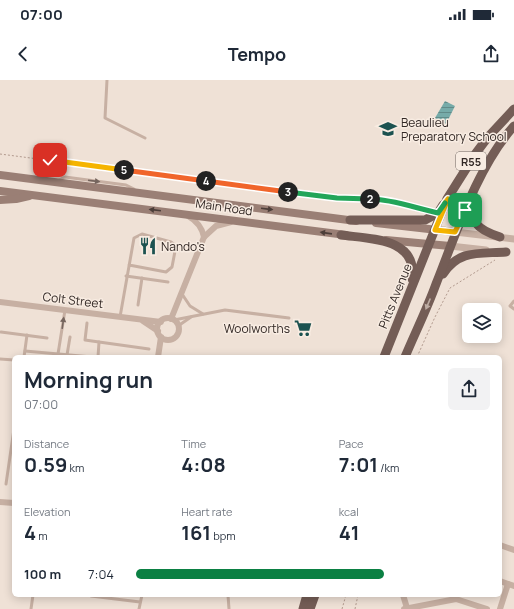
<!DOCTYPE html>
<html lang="en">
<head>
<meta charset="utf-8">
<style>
	body { margin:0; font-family:Manrope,sans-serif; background:#f2f2f3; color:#1f2937; height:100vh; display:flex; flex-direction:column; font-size:15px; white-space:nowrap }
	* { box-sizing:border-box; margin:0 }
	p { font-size:13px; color:#747a83 }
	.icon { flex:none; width:22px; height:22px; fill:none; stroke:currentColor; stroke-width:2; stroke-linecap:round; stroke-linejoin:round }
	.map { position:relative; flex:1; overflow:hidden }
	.sheet { position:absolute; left:12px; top:275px; width:490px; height:242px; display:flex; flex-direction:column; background:#fff; border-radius:6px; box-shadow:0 2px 10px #0003 }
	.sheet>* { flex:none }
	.buttons { position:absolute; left:462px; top:223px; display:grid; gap:8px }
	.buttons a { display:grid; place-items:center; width:40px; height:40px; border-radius:6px; background:#fff; box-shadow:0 2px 10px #0003; font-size:20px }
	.pin { position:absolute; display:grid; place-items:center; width:34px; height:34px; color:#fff; margin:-17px; border-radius:8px; box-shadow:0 2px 6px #0006 }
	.km { position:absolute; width:20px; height:20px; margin:-10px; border-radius:50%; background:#222; color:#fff; font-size:11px; line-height:20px; text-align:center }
	.round { display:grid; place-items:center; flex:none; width:42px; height:42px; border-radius:6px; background:#f2f2f3 }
	.headline { display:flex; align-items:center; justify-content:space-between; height:68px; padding:0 12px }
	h1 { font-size:22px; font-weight:700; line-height:30px }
	.stats { display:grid; grid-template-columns:repeat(3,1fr); gap:6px; height:68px; padding:4px 12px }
	.stats div { display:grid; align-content:center }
	.stats b { font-size:20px; font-weight:700 }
	.stats small { font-size:11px; font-weight:400 }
	.stats p { font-size:11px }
	ul { padding:0 12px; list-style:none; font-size:13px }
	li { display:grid; grid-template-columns:64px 48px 1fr; align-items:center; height:30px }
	li i { height:10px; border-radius:5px; background:#0b8043 }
	.status { display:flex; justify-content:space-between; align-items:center; height:28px; padding:0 20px; background:#fff; direction:ltr }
	.status svg { height:11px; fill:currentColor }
	header { display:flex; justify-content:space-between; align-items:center; height:52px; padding:0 12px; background:#fff; font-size:18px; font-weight:700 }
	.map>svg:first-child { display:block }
	.water { fill:url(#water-rules) }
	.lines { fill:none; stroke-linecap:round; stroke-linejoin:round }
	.path { stroke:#b29a8e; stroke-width:1; stroke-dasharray:2 2; stroke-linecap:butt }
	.service { stroke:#c7b0a3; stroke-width:3 }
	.minor { stroke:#c7b0a3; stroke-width:6 }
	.tertiary { stroke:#c7b0a3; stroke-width:7 }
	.secondary { stroke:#9a7f75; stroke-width:8 }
	.primary { stroke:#745d56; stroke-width:9 }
	.oneway { fill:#75655e }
	.oneway2 { fill:#4c3e39 }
	.oneway3 { fill:#bdaca3 }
	.split-1-casing { stroke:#fff; stroke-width:8 }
	.split-2-casing { stroke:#fff; stroke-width:8 }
	.split-3-casing { stroke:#fff; stroke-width:8 }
	.split-4-casing { stroke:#fff; stroke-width:8 }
	.split-5-casing { stroke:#fff; stroke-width:8 }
	.split-6-casing { stroke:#fff; stroke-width:8 }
	.split-1 { stroke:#f5b400; stroke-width:5 }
	.split-2 { stroke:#22a559; stroke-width:5 }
	.split-3 { stroke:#22a559; stroke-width:5 }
	.split-4 { stroke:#f0652b; stroke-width:5 }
	.split-5 { stroke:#f0652b; stroke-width:5 }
	.split-6 { stroke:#f5b400; stroke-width:5 }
	.labels { text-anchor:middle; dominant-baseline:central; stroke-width:3; stroke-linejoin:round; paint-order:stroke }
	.shield { fill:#f8ece2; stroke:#6d635e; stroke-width:1 }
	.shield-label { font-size:11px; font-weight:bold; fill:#322825 }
	.poi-label { font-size:12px; fill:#322825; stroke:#f8ece2; text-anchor:start }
	.street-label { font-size:12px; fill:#322825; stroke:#f8ece2 }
</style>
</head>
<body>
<div class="status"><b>07:00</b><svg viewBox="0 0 49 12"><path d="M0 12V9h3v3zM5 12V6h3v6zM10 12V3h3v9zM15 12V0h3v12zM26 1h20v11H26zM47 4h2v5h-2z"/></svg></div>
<header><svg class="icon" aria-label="back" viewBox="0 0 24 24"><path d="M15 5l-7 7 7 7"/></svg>Tempo<svg class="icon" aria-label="share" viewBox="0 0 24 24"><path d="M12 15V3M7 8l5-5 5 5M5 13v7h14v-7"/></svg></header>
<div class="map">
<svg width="514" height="529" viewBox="0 0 514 529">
	<defs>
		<pattern id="water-rules" width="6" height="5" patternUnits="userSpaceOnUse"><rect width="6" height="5" fill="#76aba9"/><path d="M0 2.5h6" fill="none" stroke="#618b89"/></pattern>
	</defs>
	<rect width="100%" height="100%" fill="#efe1d6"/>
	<polygon class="water" points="445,21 455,26 446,44 435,38"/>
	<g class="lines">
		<g class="path">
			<polyline points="0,74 337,118 390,120 399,124 427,130"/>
			<polyline points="417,277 435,237 450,208 495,180"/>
			<polyline points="342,529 346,515"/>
			<polyline points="355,529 358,515"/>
		</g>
		<g class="service">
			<polyline points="107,0 105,38 145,58"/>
			<polyline points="59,100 65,97 126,105 134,109"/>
			<polyline points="126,196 168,202"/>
			<polyline points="182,214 190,226 203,234"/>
			<polyline points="514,221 510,226 514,229"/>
			<polyline points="138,225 142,198"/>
			<polyline points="120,237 134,158 142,154 171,162 176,166 172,187 166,192 129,185"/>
			<polyline points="174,240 225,230 289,238"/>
			<polyline points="87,243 85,260 99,262"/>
			<polyline points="178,246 191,237"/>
			<polyline points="1,252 47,258"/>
			<polyline points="25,271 92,277"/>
			<polyline points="58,274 65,230"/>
			<polyline points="67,275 70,257"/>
			<polyline points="24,277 27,255"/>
			<polyline points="98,277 99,262 149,269"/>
			<polyline points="0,279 14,280"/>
			<polyline points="6,404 14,349"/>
			<polyline points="228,515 229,529"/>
			<polyline points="91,516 140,522"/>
			<polyline points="31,529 33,515"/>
			<polyline points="139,529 142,515"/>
		</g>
		<g class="minor">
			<path d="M 188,136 C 197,141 202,147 204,157"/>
			<polyline points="0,222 161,242"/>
			<circle cx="168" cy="249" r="11"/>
			<polyline points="171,239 204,157 216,146 231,142"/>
			<polyline points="143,241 158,251"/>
			<polyline points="158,277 161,257"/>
			<polyline points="0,422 14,423"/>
			<polyline points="500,465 514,470"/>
			<polyline points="500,501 514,506"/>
			<polyline points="403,515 407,528"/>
			<polyline points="404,529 456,519 487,529"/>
			<polyline points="500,529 508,504"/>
		</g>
		<g class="tertiary">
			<polyline points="455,152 514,159"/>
			<polyline points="450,166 486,170"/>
		</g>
		<g class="secondary">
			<polyline points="0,95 356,141"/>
			<polyline points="0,111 346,155"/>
			<polyline points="0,120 16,119 29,116"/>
			<polyline points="376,143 455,152"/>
			<polyline points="386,160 450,166"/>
		</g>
		<g class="primary">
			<path d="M 474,117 C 470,143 476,149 500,157"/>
			<polyline points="350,140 425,140 438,133 443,125"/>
			<path d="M 341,155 C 371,159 418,158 412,199"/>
			<path d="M 443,194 C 459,169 480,174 506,172"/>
			<polyline points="384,277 447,119 476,73 488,57 514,29"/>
			<path d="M 405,277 C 415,253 427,229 436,204 C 456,154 477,87 514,46"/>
			<polyline points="303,529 307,515"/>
			<polyline points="310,529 315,515"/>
		</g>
	</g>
	<defs><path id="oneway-solid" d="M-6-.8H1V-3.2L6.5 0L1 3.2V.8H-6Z"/></defs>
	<g class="oneway">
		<use href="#oneway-solid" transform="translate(94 101) rotate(7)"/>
		<use href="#oneway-solid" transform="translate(63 243) rotate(-82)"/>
	</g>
	<g class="oneway2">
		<use href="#oneway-solid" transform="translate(267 129) rotate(7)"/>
		<use href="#oneway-solid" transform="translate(155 130) rotate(-173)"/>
		<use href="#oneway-solid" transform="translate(326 153) rotate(-172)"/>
	</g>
	<use class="oneway3" href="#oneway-solid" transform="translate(428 224) rotate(113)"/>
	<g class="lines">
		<g class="split-1-casing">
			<polyline id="split-1" points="445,123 448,119 435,150 455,152 465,130"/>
		</g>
		<g class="split-2-casing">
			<path id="split-2" d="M 370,119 C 392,119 415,128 438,133 L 445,123"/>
		</g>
		<g class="split-3-casing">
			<polyline id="split-3" points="288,112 337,118 370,119"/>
		</g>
		<g class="split-4-casing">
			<polyline id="split-4" points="206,101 288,112"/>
		</g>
		<g class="split-5-casing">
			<polyline id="split-5" points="124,90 206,101"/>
		</g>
		<g class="split-6-casing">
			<polyline id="split-6" points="50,80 124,90"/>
		</g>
		<use href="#split-1" class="split-1"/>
		<use href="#split-2" class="split-2"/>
		<use href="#split-3" class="split-3"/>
		<use href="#split-4" class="split-4"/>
		<use href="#split-5" class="split-5"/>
		<use href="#split-6" class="split-6"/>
	</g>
	<defs>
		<g id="school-bare" transform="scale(1.38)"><path d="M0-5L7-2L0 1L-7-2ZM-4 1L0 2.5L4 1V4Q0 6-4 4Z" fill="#1c5250" stroke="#f8ece2" stroke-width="2.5" paint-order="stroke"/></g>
		<g id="restaurant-bare" transform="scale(1.38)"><path d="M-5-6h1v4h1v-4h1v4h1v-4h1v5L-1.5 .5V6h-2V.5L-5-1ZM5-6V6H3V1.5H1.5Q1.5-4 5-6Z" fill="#1c5250" stroke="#f8ece2" stroke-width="2.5" paint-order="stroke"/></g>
		<g id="supermarket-bare" transform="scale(1.38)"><path d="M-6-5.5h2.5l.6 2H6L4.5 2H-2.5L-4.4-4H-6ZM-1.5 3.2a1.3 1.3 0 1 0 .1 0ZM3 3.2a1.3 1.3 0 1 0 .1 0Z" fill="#1c5250" stroke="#f8ece2" stroke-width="2.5" paint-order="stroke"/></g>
	</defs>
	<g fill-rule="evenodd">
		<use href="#school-bare" x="388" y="49"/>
		<use href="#restaurant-bare" x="148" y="166"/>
		<use href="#supermarket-bare" x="303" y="248"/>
	</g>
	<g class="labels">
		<rect class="shield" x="456" y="72" width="30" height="18" rx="3"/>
		<g class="shield-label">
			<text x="471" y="81">R55</text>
		</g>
		<g class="poi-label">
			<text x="401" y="42">Beaulieu<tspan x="401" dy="14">Preparatory School</tspan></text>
			<text x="161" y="166">Nando's</text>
			<text x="290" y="248" text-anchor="end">Woolworths</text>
		</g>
		<g class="street-label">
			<text transform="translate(224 127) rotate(8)">Main Road</text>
			<text transform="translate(395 216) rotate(-68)">Pitts Avenue</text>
			<text transform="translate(73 220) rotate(7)">Colt Street</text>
		</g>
	</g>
</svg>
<div class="buttons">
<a><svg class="icon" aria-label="layers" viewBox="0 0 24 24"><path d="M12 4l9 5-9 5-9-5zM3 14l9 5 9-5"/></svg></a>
</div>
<div class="pin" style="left:465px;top:130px;background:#1e9e55"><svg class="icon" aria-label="arrive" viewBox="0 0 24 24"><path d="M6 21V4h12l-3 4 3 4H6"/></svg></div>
<div class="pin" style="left:50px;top:80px;background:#d93025"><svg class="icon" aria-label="check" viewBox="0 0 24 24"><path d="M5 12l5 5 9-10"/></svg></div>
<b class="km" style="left:370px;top:119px">2</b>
<b class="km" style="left:288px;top:112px">3</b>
<b class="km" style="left:206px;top:101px">4</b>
<b class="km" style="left:124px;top:90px">5</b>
<section class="sheet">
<div class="headline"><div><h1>Morning run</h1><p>07:00</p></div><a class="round"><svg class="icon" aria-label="share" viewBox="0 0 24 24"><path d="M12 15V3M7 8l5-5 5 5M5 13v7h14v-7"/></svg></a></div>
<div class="stats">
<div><p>Distance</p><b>0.59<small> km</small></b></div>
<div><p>Time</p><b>4:08</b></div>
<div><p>Pace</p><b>7:01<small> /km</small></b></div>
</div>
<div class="stats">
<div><p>Elevation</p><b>4<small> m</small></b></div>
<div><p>Heart rate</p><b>161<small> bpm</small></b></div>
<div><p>kcal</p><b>41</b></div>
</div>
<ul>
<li><b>100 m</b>7:04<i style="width:70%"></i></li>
</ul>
</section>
</div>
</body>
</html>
